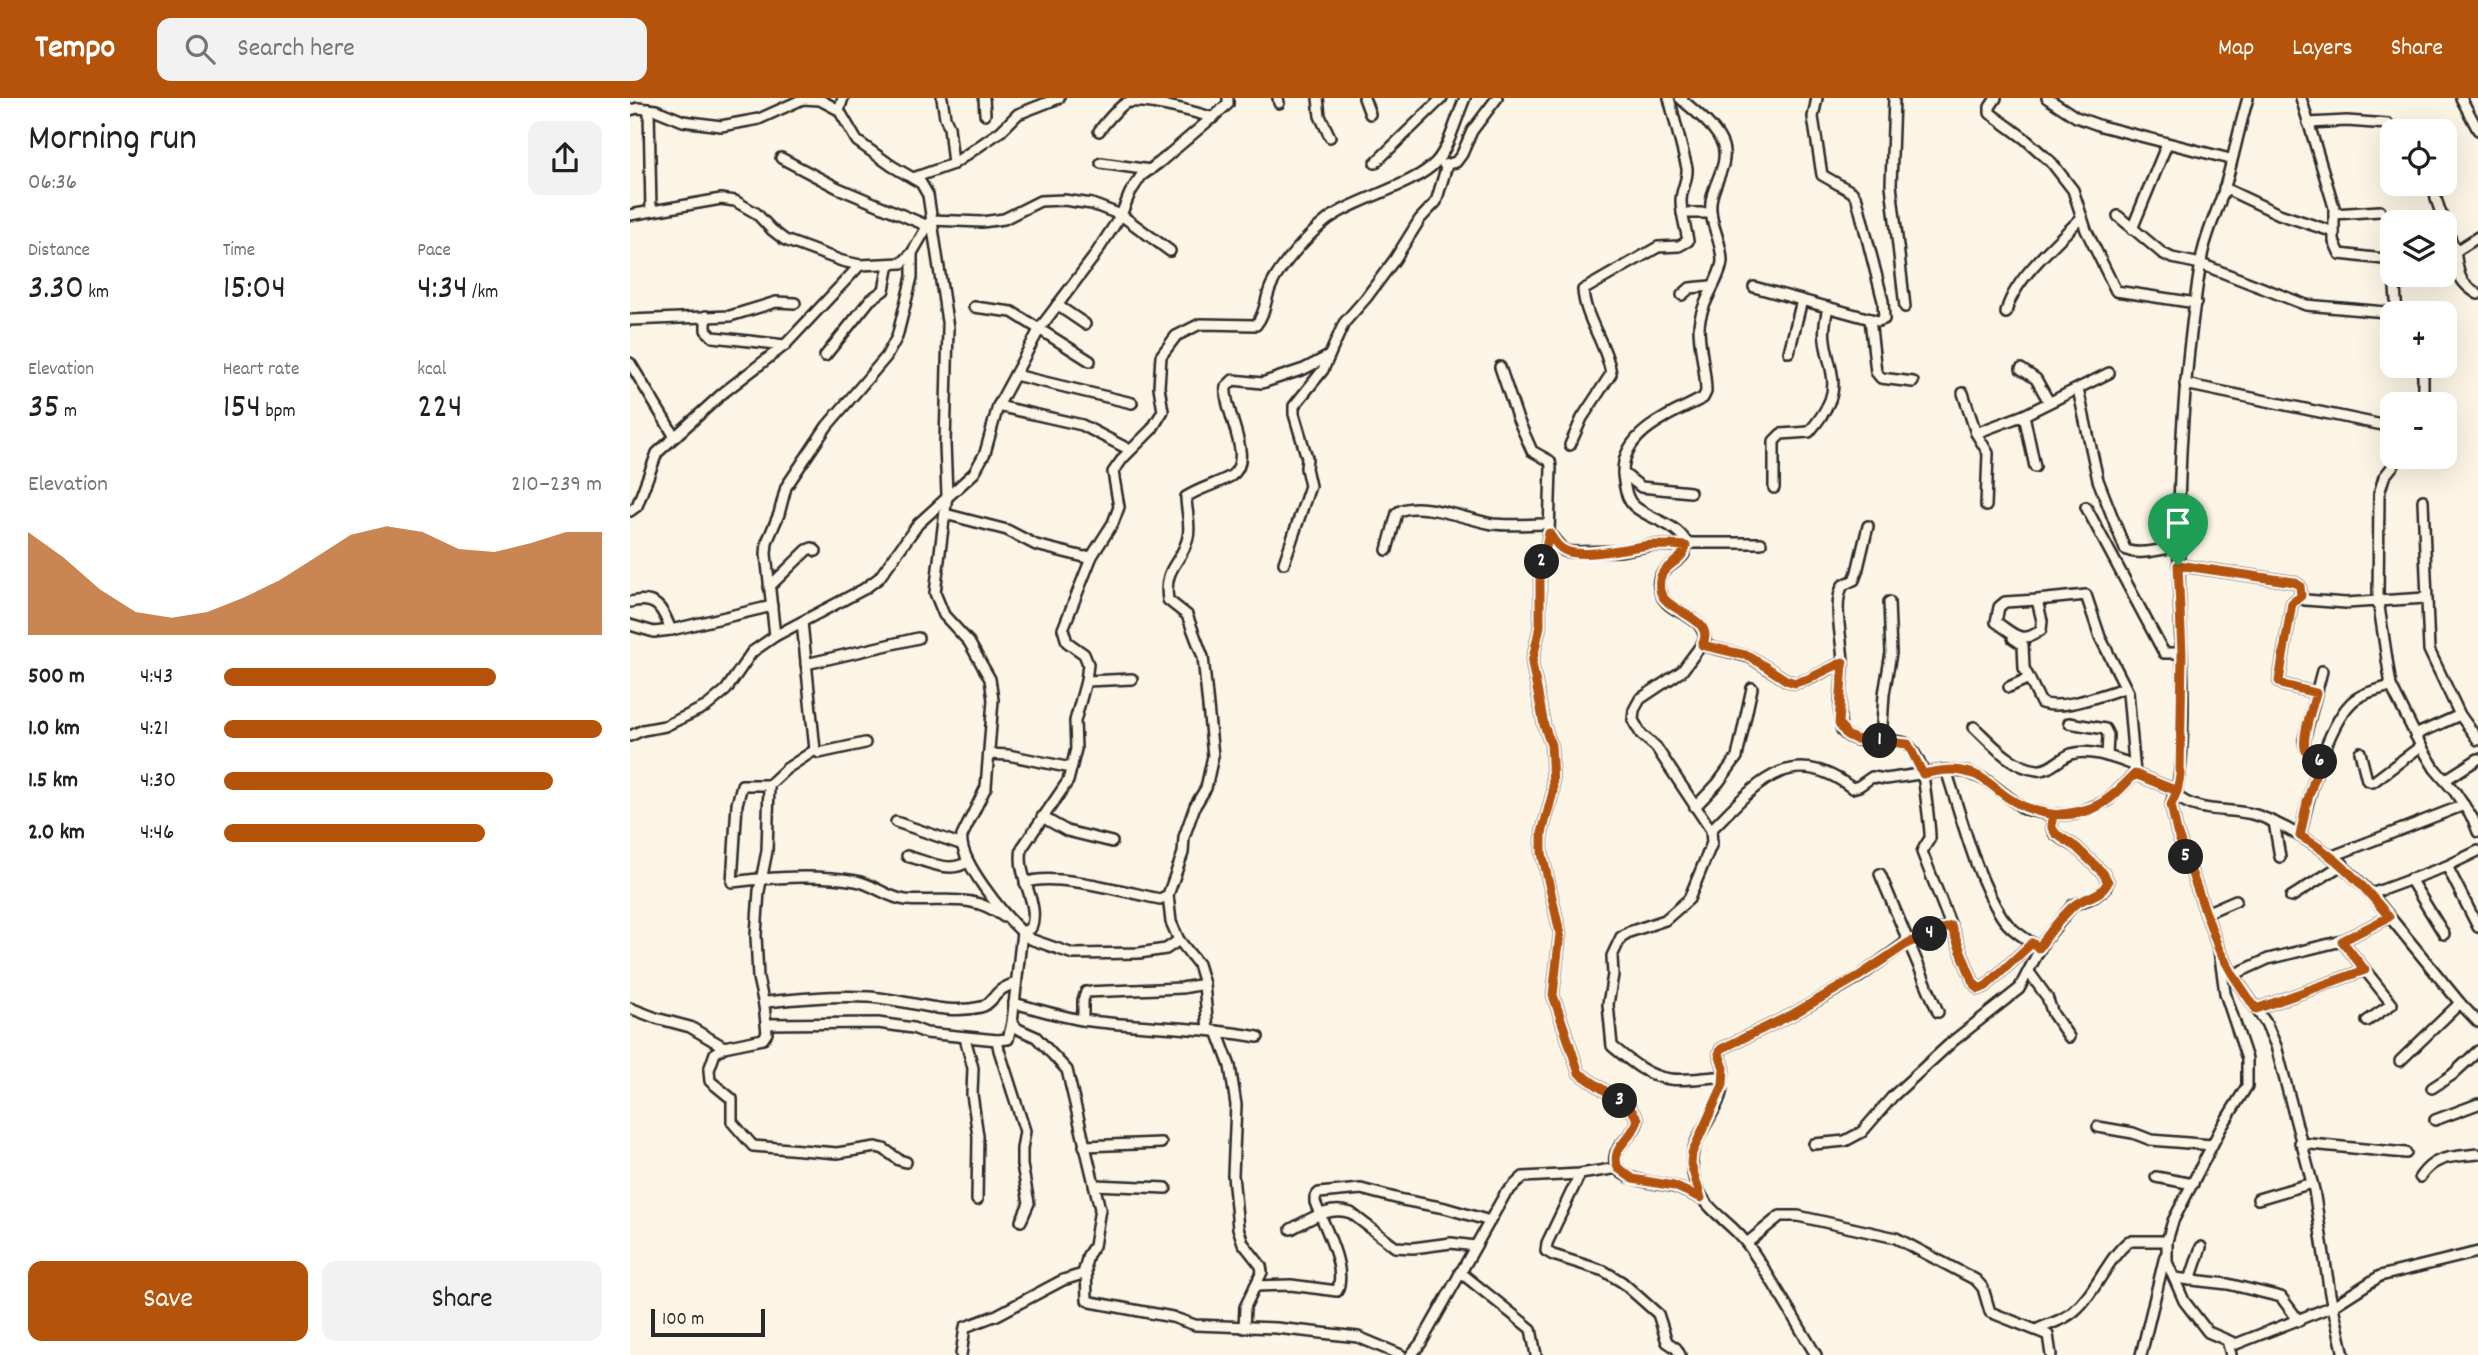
<!DOCTYPE html>
<html lang="en">
<head>
<meta charset="utf-8">
<style>
	body { margin:0; font-family:Dekko,sans-serif; background:#f2f2f2; color:#202124; height:100vh; display:flex; flex-direction:column; font-size:26px; white-space:nowrap }
	* { box-sizing:border-box; margin:0 }
	p { font-size:23px; color:#757577 }
	.icon { flex:none; width:38px; height:38px; fill:none; stroke:currentColor; stroke-width:2; stroke-linecap:round; stroke-linejoin:round }
	.map { position:relative; flex:1; overflow:hidden }
	.drawer { display:flex; flex-direction:column; background:#fff; width:630px }
	.drawer>* { flex:none }
	.fabs { position:absolute; left:1750px; top:21px; display:grid; gap:14px }
	.fabs a { display:grid; place-items:center; width:77px; height:77px; border-radius:14px; background:#fff; box-shadow:0 7px 28px #0002; font-size:35px }
	.scale { position:absolute; left:21px; bottom:18px; width:114px; box-sizing:border-box; padding-left:7px; border:4px solid #2b2b2b; border-top:0; font-size:19px; line-height:24px; white-space:nowrap; color:#2b2b2b; -webkit-text-stroke:5px #fcf5e5; paint-order:stroke }
	.pin { position:absolute; display:grid; place-items:center; width:60px; height:60px; color:#fff; margin:-72px -30px; border-radius:50% 50% 50% 0; rotate:-45deg; box-shadow:0 0 7px #0007 }
	.pin .icon { rotate:45deg }
	.km { position:absolute; width:35px; height:35px; margin:-18px; border-radius:50%; background:#222; color:#fff; font-size:19px; line-height:35px; text-align:center }
	.round { display:grid; place-items:center; flex:none; width:74px; height:74px; border-radius:14px; background:#f2f2f2 }
	.overview { display:flex; align-items:center; justify-content:space-between; height:119px; padding:0 28px }
	h1 { font-size:38px; font-weight:600; line-height:52px }
	.figures { display:grid; grid-template-columns:repeat(3,1fr); gap:10px; height:119px; padding:7px 28px }
	.figures div { display:grid; align-content:center }
	.figures b { font-size:35px; font-weight:600 }
	.figures small { font-size:19px; font-weight:400 }
	.figures p { font-size:19px }
	.chart { height:196px; padding:14px 28px }
	.chart p { display:flex; justify-content:space-between }
	.chart svg { width:100%; height:126px; margin-top:7px; fill:#b45309; opacity:.7 }
	.action { display:flex; gap:14px; margin-top:auto; padding:14px 28px }
	.action a { flex:1; height:80px; border-radius:14px; background:#b45309; color:#fff; font-size:28px; font-weight:600; line-height:80px; text-align:center }
	.action a+a { background:#f2f2f2; color:#202124 }
	ul { padding:0 28px; list-style:none; font-size:23px }
	li { display:grid; grid-template-columns:112px 84px 1fr; align-items:center; height:52px }
	li i { height:18px; border-radius:9px; background:#b45309 }
	header { display:flex; align-items:center; gap:42px; box-sizing:border-box; height:98px; padding:0 35px; background:#b45309; color:#fff }
	header strong { font-size:33px }
	nav { display:flex; gap:38px; margin-inline-start:auto; font-size:24px }
	.search { width:490px; height:63px; background:#f2f2f2; display:flex; align-items:center; gap:18px; box-sizing:border-box; padding:0 24px; border-radius:14px; color:#757577; font-size:26px }
	main { display:flex; flex:1; min-height:0 }
	.map>svg:first-child { display:block }
	.lines { fill:none; stroke-linecap:round; stroke-linejoin:round }
	.minor-casing { stroke:#2b2b2b; stroke-width:14 }
	.minor { stroke:#fcf5e5; stroke-width:9 }
	.route-casing { stroke:#fff; stroke-width:14 }
	.route { stroke:#b45309; stroke-width:9 }
</style>
</head>
<body>
<header>
<strong>Tempo</strong>
<div class="search"><svg class="icon" aria-label="search" viewBox="0 0 24 24"><circle cx="10" cy="10" r="6"/><path d="M15 15l6 6"/></svg>Search here</div>
<nav><a>Map</a><a>Layers</a><a>Share</a></nav>
</header>
<main>
<section class="drawer">
<div class="overview"><div><h1>Morning run</h1><p>06:36</p></div><a class="round"><svg class="icon" aria-label="share" viewBox="0 0 24 24"><path d="M12 15V3M7 8l5-5 5 5M5 13v7h14v-7"/></svg></a></div>
<div class="figures">
<div><p>Distance</p><b>3.30<small> km</small></b></div>
<div><p>Time</p><b>15:04</b></div>
<div><p>Pace</p><b>4:34<small> /km</small></b></div>
</div>
<div class="figures">
<div><p>Elevation</p><b>35<small> m</small></b></div>
<div><p>Heart rate</p><b>154<small> bpm</small></b></div>
<div><p>kcal</p><b>224</b></div>
</div>
<div class="chart"><p><span>Elevation</span>210–239 m</p>
<svg viewBox="0 0 160 44" preserveAspectRatio="none"><path d="M0 44V8L10 17L20 28L30 36L40 38L50 36L60 31L70 25L80 17L90 9L100 6L110 8L120 14L130 15L140 12L150 8L160 8V44z"/></svg>
</div>
<ul>
<li><b>500 m</b>4:43<i style="width:72%"></i></li>
<li><b>1.0 km</b>4:21<i style="width:100%"></i></li>
<li><b>1.5 km</b>4:30<i style="width:87%"></i></li>
<li><b>2.0 km</b>4:46<i style="width:69%"></i></li>
</ul>
<div class="action"><a>Save</a><a>Share</a></div>
</section>
<div class="map">
<svg width="1848" height="1257" viewBox="0 0 1848 1257">
	<rect width="100%" height="100%" fill="#fcf5e5"/>
	<filter id="ink" filterUnits="userSpaceOnUse"><feTurbulence type="fractalNoise" baseFrequency=".0143" numOctaves="2"/><feDisplacementMap in="SourceGraphic" scale="14" xChannelSelector="R" yChannelSelector="G"/><feConvolveMatrix kernelMatrix="1 2 1 2 8 2 1 2 1" color-interpolation-filters="sRGB"/></filter>
	<g filter="url(#ink)">
		<g class="lines">
			<g class="minor-casing">
				<g id="minor">
					<polyline points="312,0 315,19 319,29 323,66"/>
					<polyline points="354,0 355,16"/>
					<polyline points="648,0 649,5"/>
					<polyline points="688,0 690,18 700,39"/>
					<polyline points="734,0 740,16"/>
					<path d="M 1050,0 C 1064,13 1087,29 1093,48 C 1099,68 1082,86 1081,105 C 1079,126 1092,142 1092,163 C 1091,181 1070,205 1069,229 C 1069,251 1076,272 1076,294 L 1073,300 C 1039,318 985,336 994,384 C 995,391 998,403 1004,408 C 1022,423 1045,424 1057,445 C 1057,446 1054,455 1054,456 C 1046,468 1021,472 1031,496 C 1040,518 1073,514 1075,542 L 1052,573 L 1010,601 L 1004,612 L 1003,622 L 1011,636 L 1026,649 L 1081,732 L 1082,745 L 1059,801 L 1035,822 L 999,834 L 991,839 L 982,858 L 983,877 L 978,906 L 982,948 C 999,962 1018,979 1040,981 C 1054,983 1071,980 1085,979 L 1092,982 C 1096,1009 1059,1038 1062,1066 C 1065,1111 1096,1117 1118,1147 C 1143,1182 1164,1221 1186,1257"/>
					<polyline points="1264,0 1261,87 1275,209"/>
					<polyline points="1366,0 1360,9 1360,15 1394,40 1422,65 1443,92 1456,132 1486,193 1566,205"/>
					<polyline points="1417,0 1446,19 1471,28 1600,61"/>
					<path d="M 1618,0 C 1609,30 1603,62 1594,92 C 1587,114 1576,136 1572,158 C 1551,283 1545,417 1551,544 C 1553,570 1556,678 1544,696 C 1568,717 1598,709 1626,717 C 1636,720 1646,725 1656,730 C 1694,751 1711,764 1741,796 L 1817,768 L 1848,753"/>
					<polyline points="1671,0 1704,109 1704,143 1710,156 1762,162"/>
					<polyline points="1831,0 1848,32"/>
					<polyline points="19,11 21,113"/>
					<path d="M 0,12 L 8,10 L 26,12 L 53,23 L 91,28 L 129,21 L 173,1 L 190,2 L 209,12 L 227,43 L 262,68 L 291,85 L 298,97 L 318,230 L 315,346 L 317,397 L 305,495 L 314,517 L 339,544 L 360,581 L 363,602 L 356,689 L 332,738 C 328,762 374,817 392,834 L 401,830 C 411,805 386,780 392,750 L 438,683 L 446,651 L 445,623 L 456,583 L 458,566 L 454,556 L 437,544 L 433,531 L 462,458 L 483,425 L 489,409 L 483,374 L 493,360 L 522,331 L 533,313 L 529,289 L 531,258 L 546,238 L 570,226 L 626,227 C 636,215 635,201 641,188 C 650,168 679,136 697,122 C 726,100 784,88 806,64 C 819,50 827,18 835,0"/>
					<polyline points="209,12 213,0"/>
					<polyline points="1678,25 1717,23 1758,26"/>
					<path d="M 469,33 C 476,24 486,11 496,5 C 512,0 566,14 583,20"/>
					<polyline points="151,60 208,90 298,128"/>
					<polyline points="471,65 520,72"/>
					<polyline points="745,65 812,0"/>
					<polyline points="814,67 826,64 832,56 842,33 867,0"/>
					<polyline points="283,80 323,66 371,33 388,16 429,0"/>
					<polyline points="1804,86 1806,101 1814,124"/>
					<polyline points="1594,90 1649,116 1704,134"/>
					<polyline points="1052,115 1081,115"/>
					<polyline points="1704,116 1750,113"/>
					<polyline points="0,117 91,101 105,103 126,115 142,132 155,142 212,163 230,167 272,165 282,155 301,122 352,124 374,121 410,103 434,102 462,106 491,117 540,153"/>
					<polyline points="1488,118 1532,155 1542,160 1571,166 1676,207 1767,215 1764,177"/>
					<path d="M 1815,126 C 1818,135 1822,144 1825,153 C 1829,176 1827,183 1848,196"/>
					<polyline points="1502,131 1537,46"/>
					<polyline points="1815,160 1848,139"/>
					<polyline points="1124,189 1248,223 1254,221 1253,203 1227,101 1222,94 1192,77 1183,19 1187,0"/>
					<polyline points="1052,197 1060,190 1081,188"/>
					<polyline points="427,207 455,226"/>
					<polyline points="344,209 382,214 460,263"/>
					<path d="M 1376,215 C 1382,182 1429,143 1452,119"/>
					<polyline points="76,218 76,232 83,239 155,247"/>
					<polyline points="1240,221 1246,274 1251,280 1283,284"/>
					<polyline points="0,222 100,218 146,204 165,205"/>
					<polyline points="1159,254 1172,202"/>
					<polyline points="195,258 240,202 254,192 259,166"/>
					<polyline points="0,265 45,339"/>
					<polyline points="1790,268 1793,277 1793,306"/>
					<path d="M 870,269 L 887,319 L 902,353 L 920,363 L 921,369 L 919,435 L 910,478 L 910,528 L 902,565 L 914,627 L 921,647 L 922,664 L 923,694 L 912,735 L 912,755 L 930,835 L 923,897 L 949,975 L 999,1009 L 1008,1021 C 1006,1037 987,1044 985,1059 C 982,1085 1030,1084 1045,1089 C 1054,1092 1062,1097 1071,1100"/>
					<polyline points="1391,271 1406,281 1419,304"/>
					<polyline points="385,277 502,305"/>
					<polyline points="1555,286 1762,329"/>
					<path d="M 1448,291 L 1468,382 L 1495,451 C 1508,459 1535,450 1550,448"/>
					<polyline points="1333,295 1346,335 1358,355 1356,408"/>
					<polyline points="368,308 452,327 500,352"/>
					<polyline points="1394,317 1405,369"/>
					<polyline points="1346,335 1394,317 1479,275"/>
					<path d="M 940,347 L 952,320 L 981,276 C 977,246 955,222 953,192 L 1028,149 L 1049,148 L 1058,143 C 1056,130 1051,116 1051,103 C 1051,91 1058,83 1057,70 L 1039,0"/>
					<polyline points="1770,359 1754,379 1749,396 1748,502 1761,588 1791,648 1805,671 1825,694 1843,721 1848,734"/>
					<polyline points="993,375 1011,389 1060,394"/>
					<path d="M 1144,390 L 1144,343 L 1151,336 L 1179,334 C 1187,325 1196,312 1200,302 C 1208,281 1197,262 1195,242 C 1193,230 1196,220 1198,209"/>
					<polyline points="1793,402 1799,552 1830,617 1848,642"/>
					<polyline points="1456,409 1534,555 1552,555"/>
					<polyline points="0,413 7,408 27,355 93,295 155,247 230,167"/>
					<polyline points="315,416 377,432 406,447 454,459 462,458"/>
					<path d="M 1238,428 L 1227,474 L 1224,482 L 1213,487 C 1202,506 1213,544 1213,566 C 1213,580 1206,625 1213,634 C 1227,650 1257,639 1275,645 C 1282,648 1292,668 1293,676 C 1294,685 1301,735 1300,740 C 1298,744 1294,749 1292,754 L 1343,884 L 1349,891 L 1356,888 L 1402,845"/>
					<polyline points="919,435 934,453 942,454 989,453 1023,447 1056,448"/>
					<polyline points="1057,445 1131,445"/>
					<path d="M 757,452 L 767,415 C 784,400 842,423 863,426 C 880,428 900,426 918,426"/>
					<polyline points="654,465 680,388 676,370 677,360 664,316 664,308 693,272 714,225 736,200 765,161 790,121 806,104 817,67"/>
					<polyline points="1548,467 1664,484 1670,488 1671,498 1675,502 1716,505 1796,500"/>
					<polyline points="139,489 177,452 182,450 186,453"/>
					<polyline points="1671,498 1662,505 1649,583 1654,587 1686,595"/>
					<path d="M 1407,502 L 1375,504 L 1369,509 L 1366,524 C 1384,536 1391,547 1411,532 L 1412,523 L 1407,502 L 1456,497 L 1470,539 L 1498,594 L 1505,676"/>
					<path d="M 0,504 C 26,498 32,509 41,532"/>
					<polyline points="172,524 185,652 189,655 235,645"/>
					<polyline points="0,527 24,534 41,532 142,508"/>
					<polyline points="145,538 136,456 137,444 149,416 156,389 197,328 256,259 267,239 282,179 282,155"/>
					<polyline points="1383,540 1393,547 1394,570 1399,580"/>
					<polyline points="1072,547 1120,559 1156,582 1165,585 1179,581 1213,564"/>
					<polyline points="176,566 288,540"/>
					<polyline points="456,583 502,581"/>
					<path d="M 1379,589 L 1399,580 L 1411,605 C 1433,613 1473,596 1495,590"/>
					<polyline points="1439,625 1475,631 1478,637 1477,658"/>
					<path d="M 1344,629 C 1362,646 1381,669 1407,672 C 1419,674 1430,660 1441,656 C 1461,650 1486,661 1504,667"/>
					<polyline points="1785,637 1830,617"/>
					<polyline points="0,638 13,632 35,628 77,608 96,592 122,554 145,538 234,491 249,480 288,426 344,375 355,355 368,308 410,230 463,160 491,117 500,95 511,78 530,64 598,6 598,0"/>
					<polyline points="1251,643 1254,596 1261,555 1259,504"/>
					<path d="M 185,652 L 156,671 L 139,687 L 112,687 L 107,706 L 102,784 C 142,779 186,776 226,783 C 243,786 258,800 276,802 C 313,805 341,794 374,819"/>
					<polyline points="1730,654 1737,682 1743,684 1791,648"/>
					<polyline points="359,656 378,657 441,670"/>
					<path d="M 1690,663 C 1680,657 1675,654 1674,642 L 1692,573"/>
					<path d="M 1316,672 C 1331,717 1346,780 1372,819 C 1380,831 1393,839 1405,847"/>
					<polyline points="1505,676 1547,693"/>
					<polyline points="1815,682 1848,661"/>
					<polyline points="1544,696 1541,707 1547,734 1589,852 1603,877 1636,925 1646,948 1684,1092 1700,1196 1714,1257"/>
					<polyline points="1065,709 1088,685 1107,659 1122,590"/>
					<polyline points="412,719 437,733 482,744"/>
					<polyline points="266,724 330,746"/>
					<polyline points="1644,724 1650,759"/>
					<path d="M 1081,732 C 1124,689 1159,642 1222,690 L 1229,688 L 1242,679 L 1256,681 L 1316,672 L 1337,674 L 1356,682 L 1394,711 L 1422,717 L 1445,716 L 1477,703 L 1505,676"/>
					<path d="M 1670,738 C 1677,703 1696,630 1721,605 C 1731,595 1747,592 1761,588"/>
					<path d="M 277,758 C 296,763 320,776 337,764"/>
					<polyline points="1703,758 1834,707"/>
					<polyline points="1817,768 1848,829"/>
					<polyline points="1250,776 1308,914"/>
					<polyline points="1780,781 1814,836"/>
					<path d="M 395,785 C 422,773 499,795 530,801 L 538,797"/>
					<polyline points="1741,796 1830,905 1848,924"/>
					<polyline points="1661,799 1713,766"/>
					<polyline points="1576,815 1606,802"/>
					<polyline points="1712,843 1762,906 1737,923"/>
					<polyline points="1589,852 1595,895 1617,961 1617,988 1591,1030 1543,1123 1537,1143 1537,1164 1554,1203 1578,1234 1606,1246 1703,1208 1750,1178 1848,1154"/>
					<polyline points="1399,874 1417,899 1423,916 1439,939"/>
					<polyline points="1603,877 1638,861 1712,843 1759,819"/>
					<path d="M 384,905 C 406,911 428,918 452,922 C 510,930 570,928 628,939"/>
					<polyline points="134,907 128,880 126,837 129,793 137,753 139,687"/>
					<polyline points="0,910 26,920 60,929 94,949"/>
					<polyline points="1626,911 1735,872"/>
					<polyline points="453,922 453,902 456,894 552,890 574,886"/>
					<polyline points="137,926 248,925 283,930 296,935 367,942 378,941 382,925"/>
					<path d="M 578,932 L 574,886 L 568,866 L 549,842 L 541,824 L 538,797 L 553,755 L 554,739 L 565,708 L 576,690 L 583,658 L 573,559 L 557,517 L 538,502 C 533,468 552,466 558,439 C 561,426 556,412 556,399 C 570,390 587,386 601,378 C 626,361 593,313 596,289 L 603,282 L 632,285 L 674,271 L 699,258"/>
					<polyline points="587,933 600,968 606,1007 603,1077 608,1130 613,1145 631,1168 632,1174 615,1209 614,1230"/>
					<polyline points="335,940 343,970 342,996 348,1038 347,1102"/>
					<polyline points="367,942 369,952 395,1033 392,1051 392,1067 399,1105 391,1123"/>
					<polyline points="1770,963 1830,905"/>
					<polyline points="1092,982 1094,970 1089,956 1091,951 1163,916 1229,879 1277,844 1321,828"/>
					<polyline points="1802,990 1822,977 1848,953"/>
					<polyline points="1805,1022 1848,1006"/>
					<polyline points="1468,1029 1503,1035 1521,1042 1582,1047"/>
					<polyline points="1670,1045 1776,1055"/>
					<polyline points="1184,1046 1215,1043 1232,1034 1263,998 1323,943 1389,891 1414,843 1443,807 1464,799 1475,791 1478,784 1473,775 1446,749 1425,736 1422,730 1422,717"/>
					<polyline points="454,1048 531,1045"/>
					<path d="M 276,1064 L 269,1062 L 254,1051 L 246,1049 L 207,1055 L 123,1048 L 102,1024 L 102,1001 L 80,983 L 79,972 L 85,955 L 94,949 L 133,941 L 137,935 L 134,907 L 137,904 C 171,900 205,897 239,899 C 276,901 314,918 351,909 C 360,907 364,897 371,892 C 375,889 381,887 385,885"/>
					<polyline points="950,1076 917,1145 916,1153 923,1157 974,1173 992,1184 1028,1216 1037,1244 1046,1250 1050,1257"/>
					<polyline points="1526,1079 1563,1086"/>
					<path d="M 1790,1079 C 1805,1057 1823,1059 1848,1056"/>
					<polyline points="464,1087 536,1090"/>
					<polyline points="1628,1101 1682,1085"/>
					<path d="M 661,1131 C 679,1122 699,1107 721,1115 L 765,1149 L 783,1150 L 821,1145 L 845,1148"/>
					<polyline points="1117,1145 1150,1118 1168,1118 1266,1140 1346,1182 1353,1190 1360,1214 1418,1237 1421,1257"/>
					<polyline points="456,1170 457,1202 461,1204 542,1219 565,1227 646,1230 728,1239 771,1257"/>
					<polyline points="830,1174 901,1231 906,1257"/>
					<polyline points="1544,1180 1598,1186 1651,1199 1669,1223"/>
					<polyline points="1560,1182 1571,1149"/>
					<path d="M 625,1188 L 661,1187 L 707,1193 C 718,1171 693,1126 685,1104 L 685,1099 L 689,1095 L 731,1091 L 773,1102 L 815,1110 L 860,1123"/>
					<path d="M 1408,1231 C 1419,1226 1434,1222 1443,1214 C 1467,1194 1476,1162 1499,1143 L 1537,1143"/>
					<polyline points="1597,1242 1601,1257"/>
					<polyline points="331,1257 335,1229 367,1217 433,1182 453,1176 458,1157 464,1148 470,1111 437,972 406,939 388,931 382,925 392,834 400,841 443,856 509,855 536,851 549,842"/>
					<polyline points="781,1257 791,1245 875,1096 893,1079 950,1076 988,1070"/>
					<polyline points="1511,1257 1535,1158"/>
				</g>
			</g>
			<use href="#minor" class="minor"/>
		</g>
	</g>
	<g class="lines" filter="url(#ink)">
		<g class="route-casing">
			<path id="route" d="M 1548,467 L 1552,555 L 1550,678 L 1547,693 L 1505,676 C 1497,684 1488,695 1478,702 C 1448,725 1406,719 1377,699 C 1364,690 1353,677 1336,674 C 1322,670 1307,673 1293,676 L 1278,646 L 1225,641 L 1217,637 L 1209,626 L 1213,564 L 1178,581 L 1165,585 L 1156,582 L 1119,558 L 1072,547 C 1088,519 1034,515 1030,492 C 1026,465 1052,468 1056,448 C 1045,447 1034,447 1023,447 C 1001,448 952,462 934,452 C 927,449 923,441 919,435 L 910,478 L 910,528 L 902,565 L 914,627 L 921,647 L 922,664 L 923,694 L 912,735 L 912,755 L 930,835 L 923,897 L 949,975 L 999,1009 L 1008,1021 C 1004,1041 979,1048 988,1070 L 1003,1081 L 1044,1088 L 1071,1100 L 1061,1066 L 1062,1055 L 1093,987 L 1094,970 L 1089,956 L 1091,951 L 1163,916 L 1229,878 L 1278,845 L 1321,828 L 1343,884 L 1349,891 L 1356,888 L 1402,845 L 1409,850 C 1418,836 1430,821 1441,810 C 1452,798 1470,801 1478,784 L 1473,775 L 1446,749 L 1426,736 L 1422,730 L 1422,717 C 1466,714 1476,705 1505,676 L 1547,693 L 1541,707 L 1547,734 L 1589,852 L 1603,877 L 1626,911 L 1735,872 L 1712,843 L 1759,819 C 1733,787 1707,758 1670,738 L 1677,704 L 1690,663 C 1686,660 1679,657 1676,653 C 1670,642 1683,607 1686,595 L 1654,587 L 1649,583 L 1662,505 L 1671,498 L 1670,488 L 1664,484 L 1548,467"/>
		</g>
		<use href="#route" class="route"/>
	</g>
</svg>
<div class="fabs">
<a><svg class="icon" aria-label="locate" viewBox="0 0 24 24"><circle cx="12" cy="12" r="6"/><path d="M12 2v4M12 18v4M2 12h4M18 12h4"/></svg></a>
<a><svg class="icon" aria-label="layers" viewBox="0 0 24 24"><path d="M12 4l9 5-9 5-9-5zM3 14l9 5 9-5"/></svg></a>
<a>+</a>
<a>−</a>
</div>
<div class="scale">100 m</div>
<div class="pin" style="left:1548px;top:467px;background:#1e9e55"><svg class="icon" aria-label="arrive" viewBox="0 0 24 24"><path d="M6 21V4h12l-3 4 3 4H6"/></svg></div>
<b class="km" style="left:1250px;top:643px">1</b>
<b class="km" style="left:912px;top:464px">2</b>
<b class="km" style="left:990px;top:1003px">3</b>
<b class="km" style="left:1300px;top:836px">4</b>
<b class="km" style="left:1556px;top:759px">5</b>
<b class="km" style="left:1690px;top:664px">6</b>
</div>
</main>
</body>
</html>
